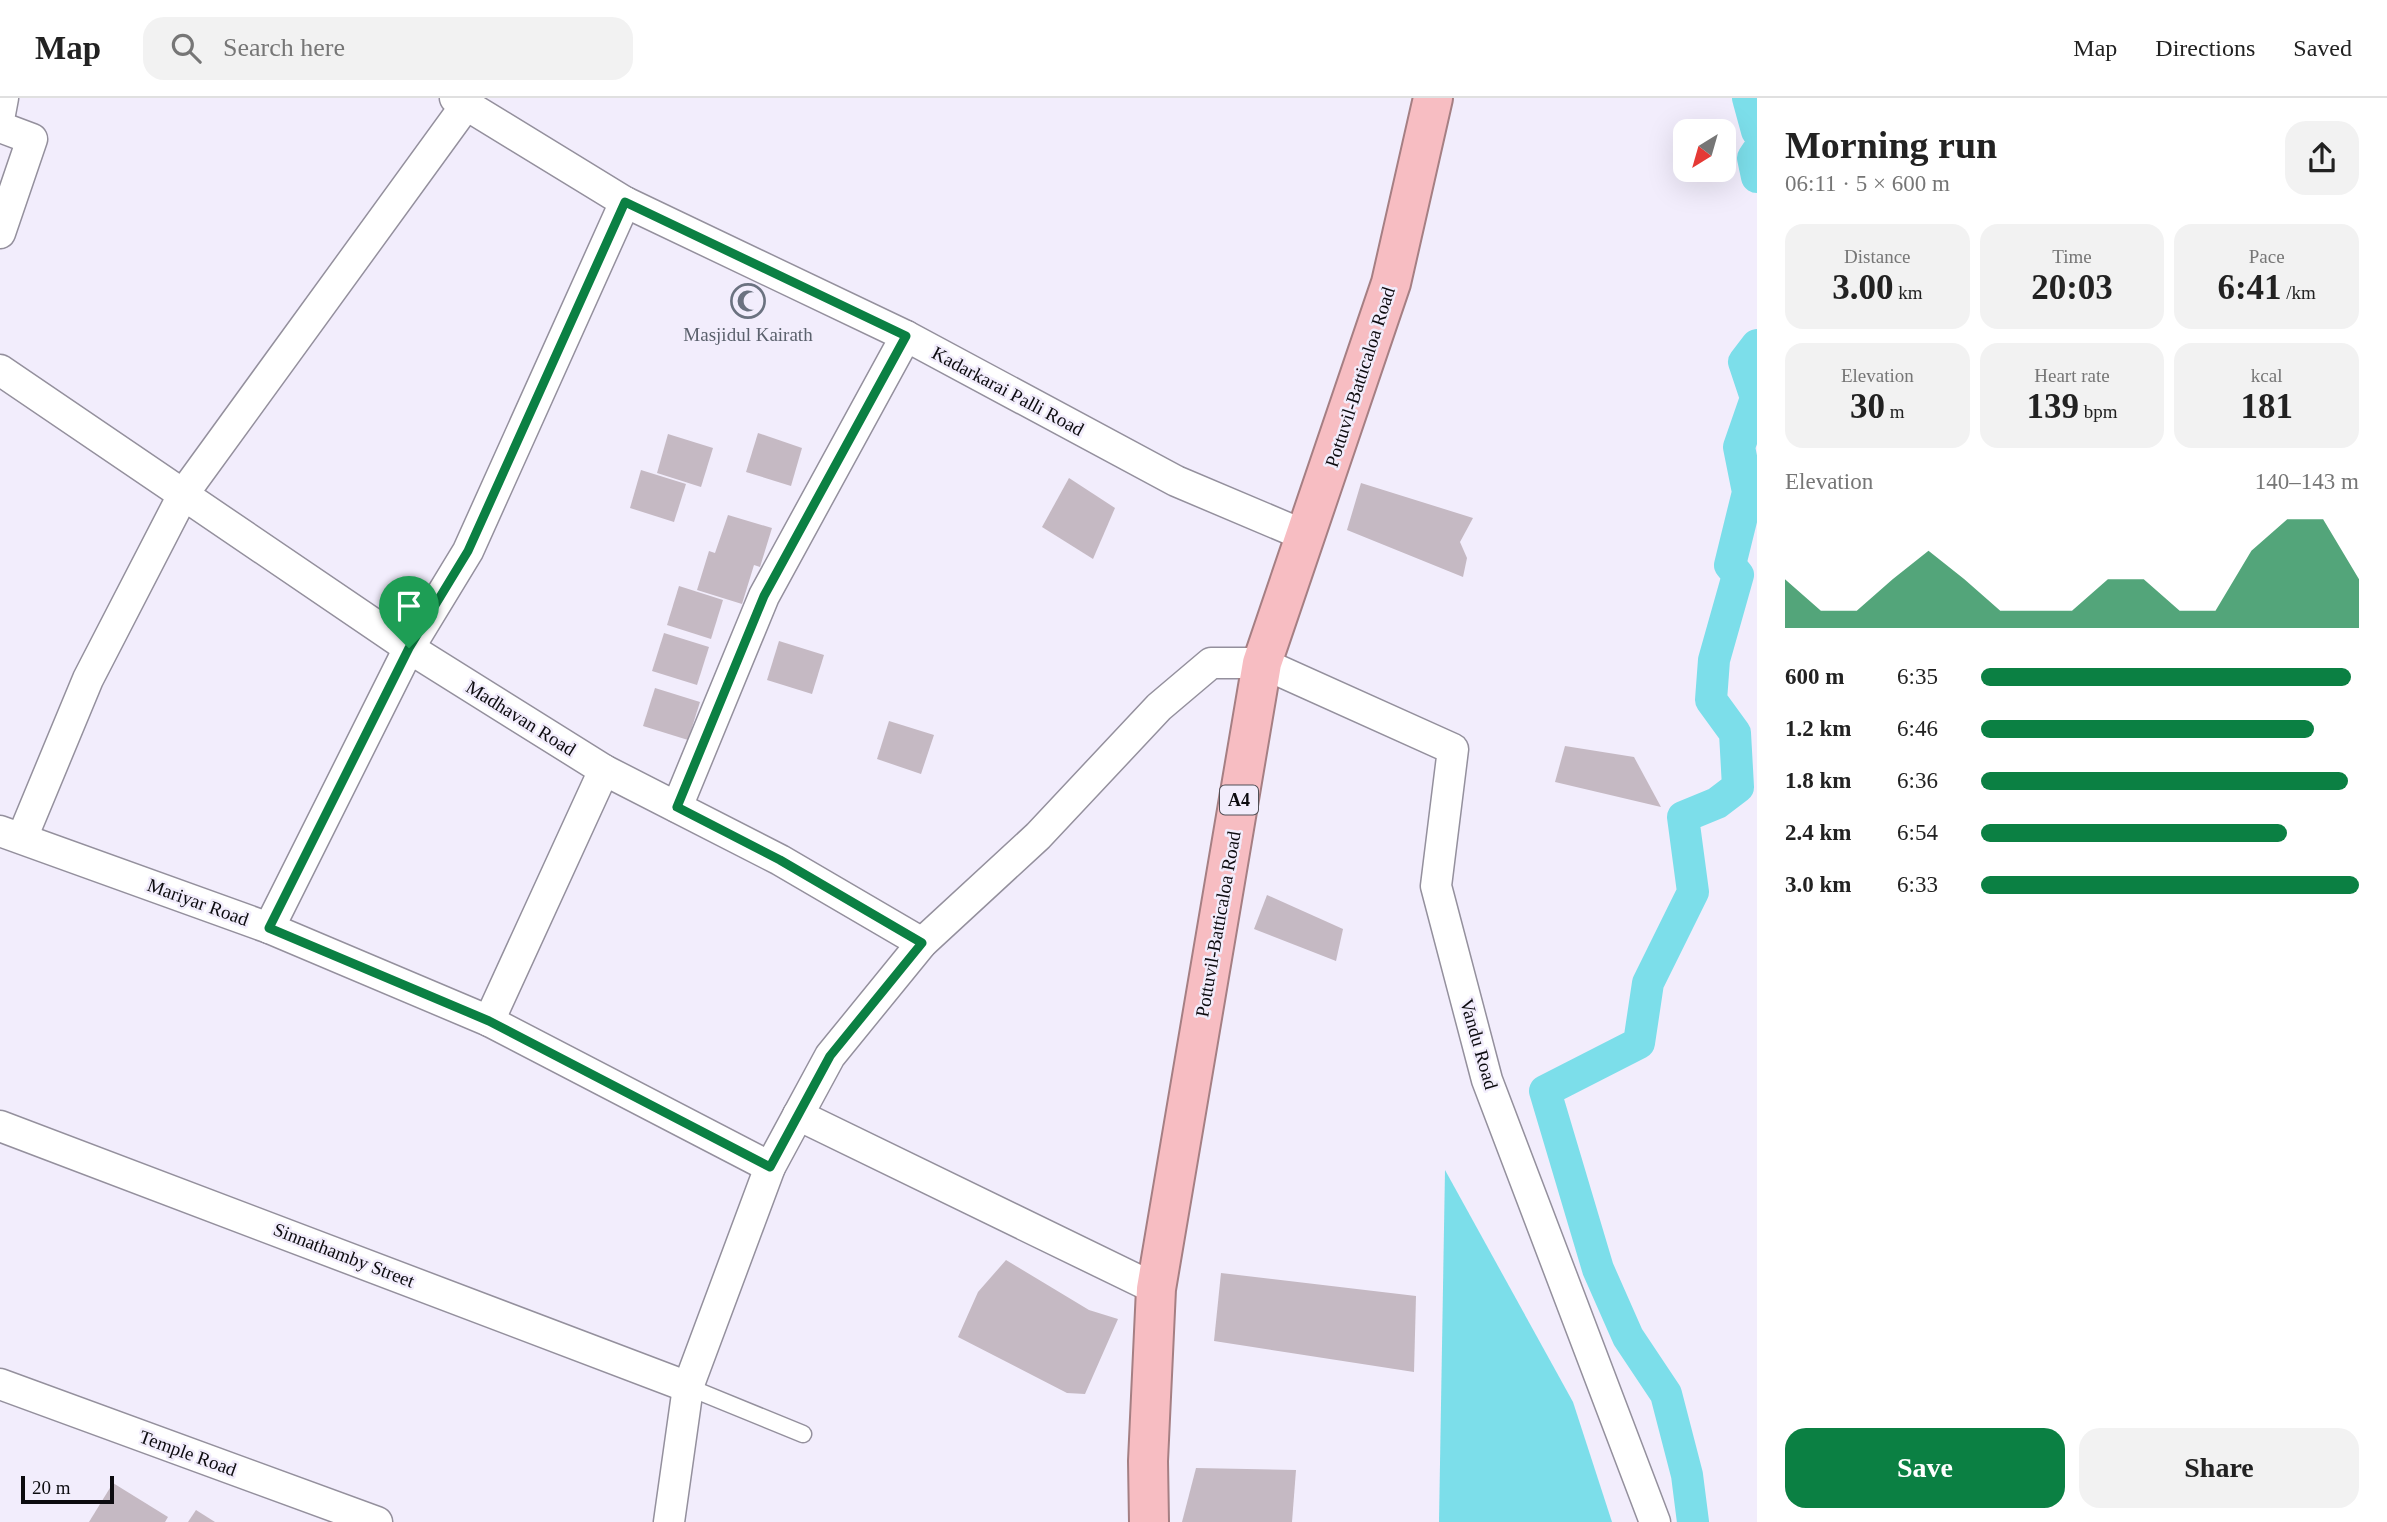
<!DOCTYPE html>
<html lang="en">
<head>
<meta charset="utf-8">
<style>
	body { margin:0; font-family:"Times New Roman",serif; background:#f2f2f2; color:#222; height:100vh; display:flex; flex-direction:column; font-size:26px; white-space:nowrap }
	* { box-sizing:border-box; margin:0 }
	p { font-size:23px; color:#767676 }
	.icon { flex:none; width:38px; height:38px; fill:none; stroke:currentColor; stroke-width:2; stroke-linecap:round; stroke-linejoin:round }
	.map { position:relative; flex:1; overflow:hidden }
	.details { display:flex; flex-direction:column; background:#fff; width:630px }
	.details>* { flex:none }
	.needle { width:46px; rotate:217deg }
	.buttons { position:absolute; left:1673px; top:21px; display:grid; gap:14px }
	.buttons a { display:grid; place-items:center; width:63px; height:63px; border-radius:14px; background:#fff; box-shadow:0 7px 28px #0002; font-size:35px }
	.scale { position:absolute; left:21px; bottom:18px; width:93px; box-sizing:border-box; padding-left:7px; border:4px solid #0c0b0f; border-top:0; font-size:19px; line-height:24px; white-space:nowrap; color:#0c0b0f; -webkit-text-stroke:5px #f2edfc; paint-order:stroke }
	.pin { position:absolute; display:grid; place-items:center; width:60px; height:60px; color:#fff; margin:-72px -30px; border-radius:50% 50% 50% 0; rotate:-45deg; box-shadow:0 0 7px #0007 }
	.pin .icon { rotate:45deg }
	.round { display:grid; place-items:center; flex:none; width:74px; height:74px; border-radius:21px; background:#f2f2f2 }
	.head { display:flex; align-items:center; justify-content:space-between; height:119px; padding:0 28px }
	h1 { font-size:38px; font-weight:600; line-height:52px }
	.stats { display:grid; grid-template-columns:repeat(3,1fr); gap:10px; height:119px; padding:7px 28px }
	.stats div { display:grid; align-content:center; border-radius:18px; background:#f2f2f2; text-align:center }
	.stats b { font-size:35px; font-weight:600 }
	.stats small { font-size:19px; font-weight:400 }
	.stats p { font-size:19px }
	.chart { height:196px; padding:14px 28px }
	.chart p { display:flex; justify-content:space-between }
	.chart svg { width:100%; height:126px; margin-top:7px; fill:#0b8043; opacity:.7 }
	.cta { display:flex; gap:14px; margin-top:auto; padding:14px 28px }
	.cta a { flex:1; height:80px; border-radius:21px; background:#0b8043; color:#fff; font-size:28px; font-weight:600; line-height:80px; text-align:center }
	.cta a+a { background:#f2f2f2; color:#222 }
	ul { padding:0 28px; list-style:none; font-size:23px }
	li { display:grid; grid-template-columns:112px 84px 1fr; align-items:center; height:52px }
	li i { height:18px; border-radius:9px; background:#0b8043 }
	header { display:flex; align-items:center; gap:42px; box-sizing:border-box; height:98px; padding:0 35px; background:#fff; border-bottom:2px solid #e0e0e0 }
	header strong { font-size:33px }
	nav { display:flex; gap:38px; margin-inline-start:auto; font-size:24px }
	.search { width:490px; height:63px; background:#f2f2f2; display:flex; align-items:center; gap:18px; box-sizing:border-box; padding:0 24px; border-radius:21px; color:#767676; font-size:26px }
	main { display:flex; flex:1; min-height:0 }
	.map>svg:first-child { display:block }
	.water { fill:#7cdeea }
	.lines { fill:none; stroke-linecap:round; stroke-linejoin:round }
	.canal { stroke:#7cdeea; stroke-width:32 }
	.building { fill:#c5b9c3 }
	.lane-casing { stroke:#94909d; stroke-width:19 }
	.street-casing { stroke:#94909d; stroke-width:33 }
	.highway-casing { stroke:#a57f83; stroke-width:42 }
	.lane { stroke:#fff; stroke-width:16 }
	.street { stroke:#fff; stroke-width:30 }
	.highway { stroke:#f7bdc2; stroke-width:38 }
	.route-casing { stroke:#fff; stroke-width:14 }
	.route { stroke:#0b8043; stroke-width:9 }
	.labels { text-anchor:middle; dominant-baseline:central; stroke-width:5; stroke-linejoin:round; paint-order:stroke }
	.shield { fill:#f2edfc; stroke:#514f56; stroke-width:2 }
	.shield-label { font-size:18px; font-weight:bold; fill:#0c0b0f }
	.worship-label { font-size:19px; fill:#5b616d; stroke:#f2edfc }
	.street-label { font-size:19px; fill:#0c0b0f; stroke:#f2edfc }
</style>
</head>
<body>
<header>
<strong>Map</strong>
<div class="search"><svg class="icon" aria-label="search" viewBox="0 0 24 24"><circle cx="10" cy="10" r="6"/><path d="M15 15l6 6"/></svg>Search here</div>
<nav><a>Map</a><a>Directions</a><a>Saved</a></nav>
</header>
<main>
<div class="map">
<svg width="1757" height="1424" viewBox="0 0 1757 1424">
	<rect width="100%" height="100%" fill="#f2edfc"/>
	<polygon class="water" points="1445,1072 1573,1304 1612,1424 1439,1424"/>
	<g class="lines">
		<g class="canal">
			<polyline points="1748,0 1757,33"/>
			<polyline points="1757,54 1753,60 1757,79"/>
			<polyline points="1693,1424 1687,1377 1666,1296 1628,1239 1598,1171 1545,993 1639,945 1648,885 1693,794 1683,719 1717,705 1738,689 1735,635 1711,602 1714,562 1738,477 1730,467 1748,394 1739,349 1756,300 1744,264 1757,247"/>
		</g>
	</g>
	<g class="building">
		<polygon points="758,335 802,350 791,388 746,374"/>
		<polygon points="668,336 713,350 701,389 657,375"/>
		<polygon points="641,372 686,386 674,424 630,410"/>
		<polygon points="1069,380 1115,410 1093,461 1042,429"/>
		<polygon points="1361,385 1473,420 1460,444 1467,460 1463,479 1347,432"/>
		<polygon points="728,417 772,430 760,469 754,467 742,506 697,492 709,453 715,455"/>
		<polygon points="679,488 723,502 711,541 667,527"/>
		<polygon points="664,535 709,549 697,587 652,573"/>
		<polygon points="779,543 824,557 812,596 767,582"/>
		<polygon points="655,590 700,604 688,642 643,628"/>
		<polygon points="889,623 934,637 921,676 877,661"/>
		<polygon points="1565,648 1634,659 1661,709 1555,684"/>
		<polygon points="1267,797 1343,831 1336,863 1254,831"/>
		<polygon points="1006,1162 1089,1212 1118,1221 1085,1296 1067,1295 958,1239 978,1194"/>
		<polygon points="1221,1175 1416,1198 1414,1274 1214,1243"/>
		<polygon points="1196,1370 1296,1372 1292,1424 1182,1424"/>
		<polygon points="113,1385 168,1419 165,1424 89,1424"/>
		<polygon points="196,1412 215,1424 188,1424"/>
	</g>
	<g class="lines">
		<g class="lane-casing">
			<polyline id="lane" points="688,1289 803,1336"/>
		</g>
		<g class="street-casing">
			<g id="street">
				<polyline points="455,0 625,104 906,238 1176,383 1306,438"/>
				<polyline points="0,16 3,0"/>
				<polyline points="0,29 32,41 0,135"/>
				<polyline points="0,272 409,550 604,672 780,762 922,845"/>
				<polyline points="677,709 764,498 906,238"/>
				<polyline points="0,733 269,830 489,923 770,1069"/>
				<polyline points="22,740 88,581 184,395 466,7"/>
				<polyline points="269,830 409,550 468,453 625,104"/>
				<polyline points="489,923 604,672"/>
				<polyline points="798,1017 1156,1191"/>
				<polyline points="0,1028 688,1289"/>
				<polyline points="0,1286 377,1424"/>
				<polyline points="669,1424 688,1289 770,1069 830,958 922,845 1038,738 1159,609 1211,565 1262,565 1453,651 1436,788 1487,982 1655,1424"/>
			</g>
		</g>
		<g class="highway-casing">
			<polyline id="highway" points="1149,1424 1148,1363 1156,1191 1262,565 1391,185 1433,0"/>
		</g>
		<use href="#lane" class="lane"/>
		<use href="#street" class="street"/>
		<use href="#highway" class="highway"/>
	</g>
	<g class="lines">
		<g class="route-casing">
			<polygon id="route" points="625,104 906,238 764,498 677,709 780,762 922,845 830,958 770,1069 489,923 269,830 409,550 468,453"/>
		</g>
		<use href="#route" class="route"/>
	</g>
	<defs>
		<g id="mosque-ring" transform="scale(1.75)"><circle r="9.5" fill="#f2edfc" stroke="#6b7280" stroke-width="1.5"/><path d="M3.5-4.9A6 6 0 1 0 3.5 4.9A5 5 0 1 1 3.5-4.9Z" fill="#6b7280"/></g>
	</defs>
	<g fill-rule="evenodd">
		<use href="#mosque-ring" x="748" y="203"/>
	</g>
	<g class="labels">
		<rect class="shield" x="1220" y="687.5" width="38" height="29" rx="5"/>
		<g class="shield-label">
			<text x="1239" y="702">A4</text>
		</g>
		<g class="worship-label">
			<text x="748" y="236">Masjidul Kairath</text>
		</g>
		<g class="street-label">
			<text transform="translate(1360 279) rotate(-72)">Pottuvil-Batticaloa Road</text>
			<text transform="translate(1008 293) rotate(28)">Kadarkarai Palli Road</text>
			<text transform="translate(521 620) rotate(32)">Madhavan Road</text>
			<text transform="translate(198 804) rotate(20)">Mariyar Road</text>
			<text transform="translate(1218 826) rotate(-80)">Pottuvil-Batticaloa Road</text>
			<text transform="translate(1479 946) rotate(74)">Vandu Road</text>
			<text transform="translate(344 1157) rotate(21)">Sinnathamby Street</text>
			<text transform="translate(188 1355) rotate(20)">Temple Road</text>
		</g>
	</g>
</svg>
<div class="buttons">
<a><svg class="needle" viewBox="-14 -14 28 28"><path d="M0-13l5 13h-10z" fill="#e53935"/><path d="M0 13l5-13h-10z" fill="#767676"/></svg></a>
</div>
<div class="scale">20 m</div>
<div class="pin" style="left:409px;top:550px;background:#1e9e55"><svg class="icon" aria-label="arrive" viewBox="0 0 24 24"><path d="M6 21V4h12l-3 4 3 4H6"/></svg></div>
</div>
<section class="details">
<div class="head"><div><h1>Morning run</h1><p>06:11 · 5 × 600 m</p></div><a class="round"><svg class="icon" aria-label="share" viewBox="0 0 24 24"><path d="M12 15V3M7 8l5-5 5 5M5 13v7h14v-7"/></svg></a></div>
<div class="stats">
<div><p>Distance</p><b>3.00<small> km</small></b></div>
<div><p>Time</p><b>20:03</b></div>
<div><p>Pace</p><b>6:41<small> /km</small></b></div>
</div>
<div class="stats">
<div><p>Elevation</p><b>30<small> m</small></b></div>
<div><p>Heart rate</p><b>139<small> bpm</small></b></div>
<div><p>kcal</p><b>181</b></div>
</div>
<div class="chart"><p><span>Elevation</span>140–143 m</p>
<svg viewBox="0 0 160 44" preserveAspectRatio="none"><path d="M0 44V27L10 38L20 38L30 27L40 17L50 27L60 38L70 38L80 38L90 27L100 27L110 38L120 38L130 17L140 6L150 6L160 27V44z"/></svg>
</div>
<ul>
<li><b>600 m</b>6:35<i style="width:98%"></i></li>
<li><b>1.2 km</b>6:46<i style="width:88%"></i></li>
<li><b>1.8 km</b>6:36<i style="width:97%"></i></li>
<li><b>2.4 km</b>6:54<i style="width:81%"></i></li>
<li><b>3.0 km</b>6:33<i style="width:100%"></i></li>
</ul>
<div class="cta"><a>Save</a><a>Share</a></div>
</section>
</main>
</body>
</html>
